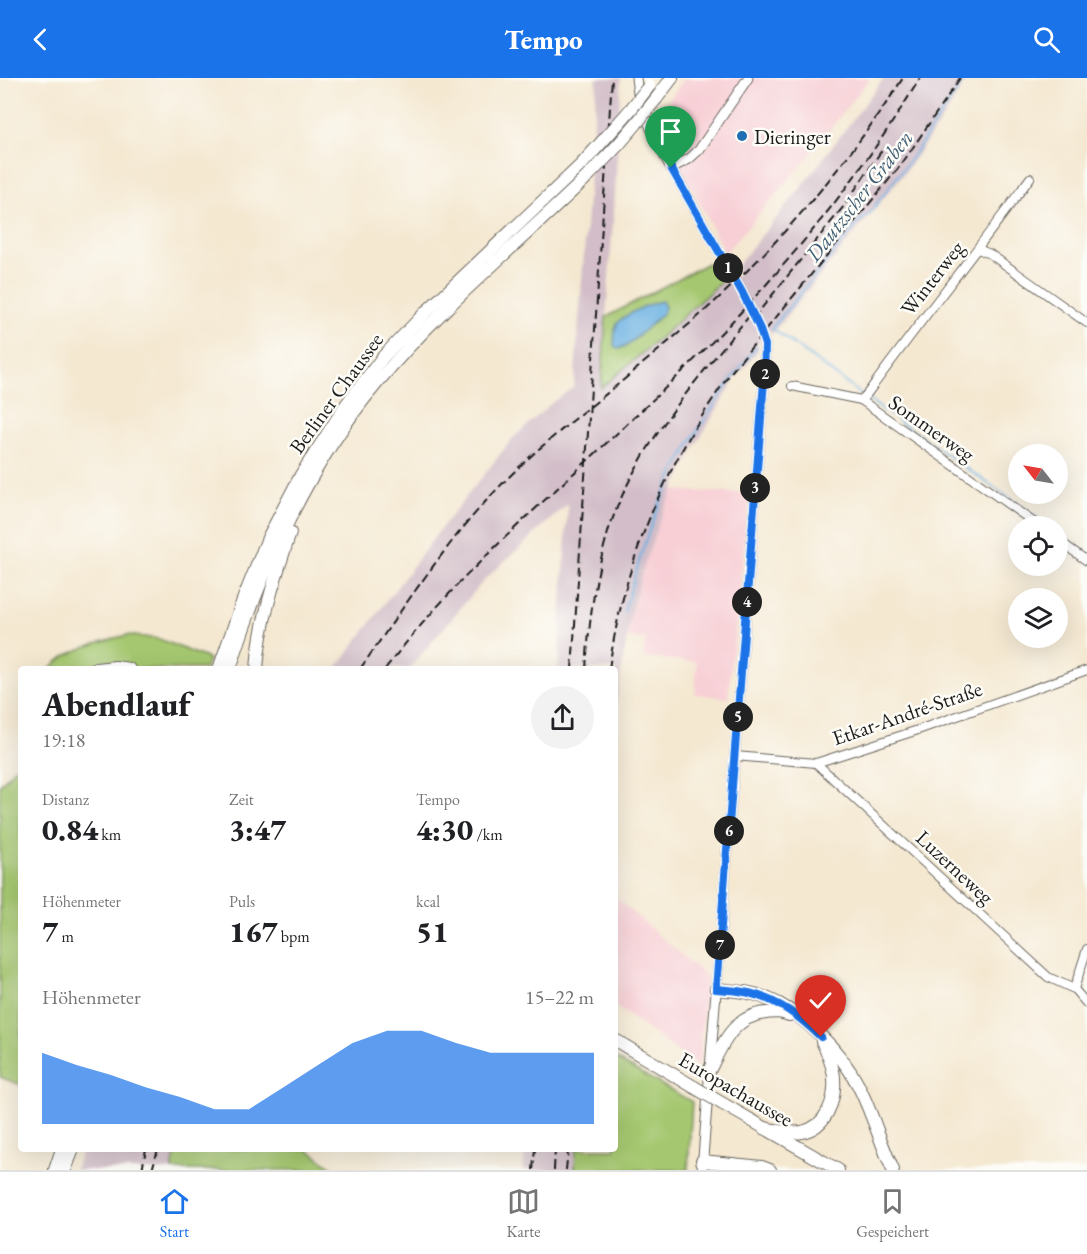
<!DOCTYPE html>
<html lang="de">
<head>
<meta charset="utf-8">
<style>
	body { margin:0; font-family:"EB Garamond",serif; background:#f2f2f2; color:#202124; height:100vh; display:flex; flex-direction:column; font-size:22px; white-space:nowrap }
	* { box-sizing:border-box; margin:0 }
	p { font-size:20px; color:#757577 }
	.icon { flex:none; width:33px; height:33px; fill:none; stroke:currentColor; stroke-width:2; stroke-linecap:round; stroke-linejoin:round }
	.map { position:relative; flex:1; overflow:hidden }
	.panel { position:absolute; left:18px; top:588px; width:600px; height:486px; display:flex; flex-direction:column; background:#fff; border-radius:6px; box-shadow:0 6px 24px #0002 }
	.panel>* { flex:none }
	.needle { width:39px; rotate:301deg }
	.tools { position:absolute; left:1008px; top:366px; display:grid; gap:12px }
	.tools a { display:grid; place-items:center; width:60px; height:60px; border-radius:50%; background:#fff; box-shadow:0 6px 24px #0002; font-size:30px }
	.pin { position:absolute; display:grid; place-items:center; width:51px; height:51px; color:#fff; margin:-62px -26px; border-radius:50% 50% 50% 0; rotate:-45deg; box-shadow:0 0 6px #0007 }
	.pin .icon { rotate:45deg }
	.km { position:absolute; width:30px; height:30px; margin:-15px; border-radius:50%; background:#222; color:#fff; font-size:16px; line-height:30px; text-align:center }
	.round { display:grid; place-items:center; flex:none; width:63px; height:63px; border-radius:32px; background:#f2f2f2 }
	.summary { display:flex; align-items:center; justify-content:space-between; height:102px; padding:0 24px }
	h1 { font-size:33px; font-weight:800; line-height:45px }
	.metrics { display:grid; grid-template-columns:repeat(3,1fr); gap:9px; height:102px; padding:6px 24px }
	.metrics div { display:grid; align-content:center }
	.metrics b { font-size:30px; font-weight:800 }
	.metrics small { font-size:16px; font-weight:400 }
	.metrics p { font-size:16px }
	.chart { height:168px; padding:12px 24px }
	.chart p { display:flex; justify-content:space-between }
	.chart svg { width:100%; height:108px; margin-top:6px; fill:#1a73e8; opacity:.7 }
	header { display:flex; justify-content:space-between; align-items:center; height:78px; padding:0 24px; background:#1a73e8; color:#fff; font-size:27px; font-weight:800 }
	.menu { display:flex; justify-content:space-around; align-items:center; height:84px; border-top:2px solid #e0e0e0; background:#fff; font-size:16px; color:#757577 }
	.menu a { display:grid; justify-items:center; gap:3px }
	.menu .active { color:#1a73e8 }
	.map>svg:first-child { display:block }
	.built { fill:#f7cfd5 }
	.industrial { fill:#d2bdc8 }
	.green { fill:#a5c770; stroke:#607246; stroke-width:1.5 }
	.water { fill:#6bb1e2; stroke:#44667f; stroke-width:1.5 }
	.lines { fill:none; stroke-linecap:round; stroke-linejoin:round }
	.stream { stroke:#6bb1e2; stroke-width:2 }
	.minor-casing { stroke:#68635b; stroke-width:10 }
	.tertiary-casing { stroke:#68635b; stroke-width:11 }
	.primary-casing { stroke:#68635b; stroke-width:14 }
	.trunk-casing { stroke:#68635b; stroke-width:14 }
	.minor { stroke:#fff; stroke-width:8 }
	.tertiary { stroke:#fff; stroke-width:9 }
	.primary { stroke:#fff; stroke-width:12 }
	.trunk { stroke:#fff; stroke-width:12 }
	.rail { stroke:#1c1c1c; stroke-width:2; stroke-dasharray:9 4.5; stroke-linecap:butt }
	.primary-bridge-casing { stroke:#68635b; stroke-width:14; stroke-linecap:butt }
	.trunk-bridge-casing { stroke:#68635b; stroke-width:14; stroke-linecap:butt }
	.primary-bridge { stroke:#fff; stroke-width:12 }
	.trunk-bridge { stroke:#fff; stroke-width:12 }
	.route-casing { stroke:#fff; stroke-width:12 }
	.route { stroke:#1a73e8; stroke-width:8 }
	.poi-dot { fill:#1f6fb2; stroke:#fdfcf7; stroke-width:2 }
	.labels { text-anchor:middle; dominant-baseline:central; stroke-width:5; stroke-linejoin:round; paint-order:stroke }
	.poi-label { font-size:21px; fill:#1c1c1c; stroke:#fdfcf7; text-anchor:start }
	.street-label { font-size:21px; fill:#1c1c1c; stroke:#fdfcf7 }
	.water-label { font-size:22px; font-style:italic; fill:#405f75; stroke:#fdfcf7 }
</style>
</head>
<body>
<header><svg class="icon" aria-label="back" viewBox="0 0 24 24"><path d="M15 5l-7 7 7 7"/></svg>Tempo<svg class="icon" aria-label="search" viewBox="0 0 24 24"><circle cx="10" cy="10" r="6"/><path d="M15 15l6 6"/></svg></header>
<div class="map">
<svg width="1087" height="1092" viewBox="0 0 1087 1092">
	<rect width="100%" height="100%" fill="#fdfcf7"/>
	<filter id="ink" filterUnits="userSpaceOnUse"><feTurbulence type="fractalNoise" baseFrequency=".0167" numOctaves="2"/><feDisplacementMap in="SourceGraphic" scale="12" xChannelSelector="R" yChannelSelector="G"/><feConvolveMatrix kernelMatrix="1 2 1 2 8 2 1 2 1" color-interpolation-filters="sRGB"/></filter>
	<filter id="wash" filterUnits="userSpaceOnUse"><feTurbulence type="fractalNoise" baseFrequency=".008" numOctaves="4" result="noise"/><feDisplacementMap in="SourceGraphic" scale="24" xChannelSelector="R" yChannelSelector="G"/><feGaussianBlur stdDeviation="1.35" result="paint"/><feColorMatrix in="noise" values="0 0 0 0 0 0 0 0 0 0 0 0 0 0 0 0 0 1.4 0 .05"/><feComposite in="paint" operator="in"/></filter>
	<g filter="url(#wash)">
		<rect width="100%" height="100%" fill="#f4e8d1"/>
		<g class="built">
			<polygon points="685,0 870,0 805,83 725,175 656,40"/>
			<polygon points="673,412 750,416 728,620 695,616 697,584 644,580 645,561 627,560 631,534 641,497 662,435"/>
			<polygon points="615,819 707,899 699,989 615,928"/>
		</g>
		<g class="industrial">
			<polygon points="597,0 621,0 615,116 601,309 661,259 725,200 729,205 739,195 736,189 804,106 884,0 967,0 948,33 905,94 771,257 769,252 757,266 758,272 735,301 693,372 662,435 641,497 631,534 615,631 615,591 558,591 568,426 485,501 409,591 336,591 442,449 514,359 553,324 574,309"/>
			<polygon points="82,1071 176,1071 172,1092 75,1092"/>
			<polygon points="525,1071 576,1071 575,1092 523,1092"/>
		</g>
		<g class="green">
			<polygon points="708,185 725,200 661,259 601,310 606,239"/>
			<path d="M 128,557 L 159,561 L 209,581 L 205,591 L 50,591 C 65,572 105,562 128,557 Z"/>
			<polygon points="21,683 21,1007 0,999 0,707"/>
			<polygon points="615,980 692,1024 688,1092 575,1092 576,1071 615,1071"/>
			<polygon points="176,1071 307,1071 336,1092 172,1092"/>
		</g>
		<path class="water" d="M 662,223 L 665,229 L 663,235 L 628,267 L 618,271 L 614,267 C 615,261 614,253 616,248 C 620,237 651,225 662,223 Z"/>
		<g class="lines">
			<g class="stream">
				<polyline points="772,250 858,145 869,136 910,82 966,0"/>
				<polyline points="773,251 869,322 1049,448"/>
				<polyline points="1058,454 1087,475"/>
				<path d="M 624,534 C 635,495 646,457 662,420 C 686,366 720,315 757,268"/>
			</g>
		</g>
	</g>
	<g filter="url(#ink)">
		<g class="lines">
			<g class="minor-casing">
				<g id="minor">
					<polyline points="978,171 990,176 1087,245"/>
					<polyline points="792,308 861,322 1039,448"/>
					<path d="M 861,322 L 867,316 C 920,243 977,173 1030,100"/>
					<polyline points="1058,462 1087,483"/>
					<polyline points="735,678 816,685 915,653 1087,592"/>
					<polyline points="816,685 1048,899 1074,911"/>
					<polyline points="1087,871 1074,911 1087,926"/>
				</g>
			</g>
			<g class="tertiary-casing">
				<g id="tertiary">
					<polyline points="636,0 638,15 643,33 661,72 742,214 759,249 765,267 764,303 702,1092"/>
					<polyline points="671,90 689,81 699,72 748,0"/>
				</g>
			</g>
			<g class="primary-casing">
				<g id="primary">
					<polyline points="96,591 115,589 129,591"/>
					<path d="M 716,911 C 733,913 750,913 766,920 C 803,935 840,972 858,1007 C 872,1034 880,1064 893,1092"/>
					<polyline points="615,962 694,1009"/>
					<path d="M 709,993 C 722,967 733,938 766,935 C 776,934 779,933 789,937"/>
					<polyline points="723,1026 838,1092"/>
					<path d="M 764,1050 C 776,1052 790,1056 802,1054 C 827,1049 836,1021 834,999 C 833,987 827,974 822,963"/>
					<polyline points="702,1083 762,1089 770,1092"/>
				</g>
			</g>
			<g class="trunk-casing">
				<g id="trunk">
					<polyline points="656,21 672,0"/>
					<polyline points="617,47 631,31"/>
					<polyline points="619,66 636,46"/>
					<polyline points="219,591 243,522 268,460 301,397 346,327 383,279 426,234 582,86"/>
					<path d="M 230,591 C 262,489 307,388 377,305 C 440,229 517,167 588,98"/>
					<path d="M 257,591 C 260,544 275,500 290,455"/>
					<polyline points="55,1092 62,1071"/>
					<polyline points="65,1092 73,1071"/>
				</g>
			</g>
			<use href="#minor" class="minor"/>
			<use href="#tertiary" class="tertiary"/>
			<use href="#primary" class="primary"/>
			<use href="#trunk" class="trunk"/>
			<g class="rail">
				<polyline points="753,241 844,128 884,69"/>
				<path d="M 360,591 C 407,525 452,455 510,398 C 544,364 583,335 621,304 C 645,284 669,263 693,243 C 773,174 846,88 903,0"/>
				<path d="M 385,591 C 413,555 443,521 475,489 C 545,419 620,355 690,286 C 776,202 858,104 920,0"/>
				<polyline points="572,591 612,0"/>
				<path d="M 586,591 C 589,544 595,497 609,451 C 637,367 699,299 755,231"/>
				<path d="M 609,591 C 625,478 666,386 732,293 L 901,87 L 960,0"/>
				<polyline points="142,1092 146,1071"/>
				<polyline points="152,1092 158,1071"/>
				<polyline points="533,1092 535,1071"/>
				<polyline points="554,1092 555,1071"/>
				<polyline points="566,1092 568,1071"/>
			</g>
			<g class="primary-bridge-casing">
				<polyline id="primary-bridge" points="694,1009 723,1026"/>
			</g>
			<g class="trunk-bridge-casing">
				<g id="trunk-bridge">
					<polyline points="631,31 649,8"/>
					<polyline points="636,46 656,21"/>
					<polyline points="582,86 617,47"/>
					<polyline points="588,98 619,66"/>
				</g>
			</g>
			<use href="#primary-bridge" class="primary-bridge"/>
			<use href="#trunk-bridge" class="trunk-bridge"/>
		</g>
	</g>
	<g class="lines" filter="url(#ink)">
		<g class="route-casing">
			<path id="route" d="M 671,90 L 742,214 L 759,249 L 765,267 L 764,303 L 716,911 C 727,912 739,912 749,915 C 778,922 800,939 821,959"/>
		</g>
		<use href="#route" class="route"/>
	</g>
	<circle class="poi-dot" cx="742" cy="58" r="6"/>
	<g class="labels">
		<g class="poi-label">
			<text x="754" y="58">Dieringer</text>
		</g>
		<g class="street-label">
			<text transform="translate(932 200) rotate(-52)">Winterweg</text>
			<text transform="translate(336 315) rotate(-54)">Berliner Chaussee</text>
			<text transform="translate(932 350) rotate(35)">Sommerweg</text>
			<text transform="translate(907 635) rotate(-19)">Etkar-André-Straße</text>
			<text transform="translate(955 789) rotate(43)">Luzerneweg</text>
			<text transform="translate(736 1011) rotate(30)">Europachaussee</text>
		</g>
		<g class="water-label">
			<text transform="translate(859 118) rotate(-52)">Dautzscher Graben</text>
		</g>
	</g>
</svg>
<div class="tools">
<a><svg class="needle" viewBox="-14 -14 28 28"><path d="M0-13l5 13h-10z" fill="#e53935"/><path d="M0 13l5-13h-10z" fill="#757577"/></svg></a>
<a><svg class="icon" aria-label="locate" viewBox="0 0 24 24"><circle cx="12" cy="12" r="6"/><path d="M12 2v4M12 18v4M2 12h4M18 12h4"/></svg></a>
<a><svg class="icon" aria-label="layers" viewBox="0 0 24 24"><path d="M12 4l9 5-9 5-9-5zM3 14l9 5 9-5"/></svg></a>
</div>
<div class="pin" style="left:671px;top:90px;background:#1e9e55"><svg class="icon" aria-label="arrive" viewBox="0 0 24 24"><path d="M6 21V4h12l-3 4 3 4H6"/></svg></div>
<div class="pin" style="left:821px;top:959px;background:#d93025"><svg class="icon" aria-label="check" viewBox="0 0 24 24"><path d="M5 12l5 5 9-10"/></svg></div>
<b class="km" style="left:728px;top:190px">1</b>
<b class="km" style="left:765px;top:296px">2</b>
<b class="km" style="left:755px;top:410px">3</b>
<b class="km" style="left:747px;top:524px">4</b>
<b class="km" style="left:738px;top:639px">5</b>
<b class="km" style="left:729px;top:753px">6</b>
<b class="km" style="left:720px;top:867px">7</b>
<section class="panel">
<div class="summary"><div><h1>Abendlauf</h1><p>19:18</p></div><a class="round"><svg class="icon" aria-label="share" viewBox="0 0 24 24"><path d="M12 15V3M7 8l5-5 5 5M5 13v7h14v-7"/></svg></a></div>
<div class="metrics">
<div><p>Distanz</p><b>0.84<small> km</small></b></div>
<div><p>Zeit</p><b>3:47</b></div>
<div><p>Tempo</p><b>4:30<small> /km</small></b></div>
</div>
<div class="metrics">
<div><p>Höhenmeter</p><b>7<small> m</small></b></div>
<div><p>Puls</p><b>167<small> bpm</small></b></div>
<div><p>kcal</p><b>51</b></div>
</div>
<div class="chart"><p><span>Höhenmeter</span>15–22 m</p>
<svg viewBox="0 0 160 44" preserveAspectRatio="none"><path d="M0 44V15L10 20L20 24L30 29L40 33L50 38L60 38L70 29L80 20L90 11L100 6L110 6L120 11L130 15L140 15L150 15L160 15V44z"/></svg>
</div>
</section>
</div>
<nav class="menu">
<a class="active"><svg class="icon" aria-label="home" viewBox="0 0 24 24"><path d="M3 11l9-7 9 7M6 9v11h12V9"/></svg>Start</a>
<a><svg class="icon" aria-label="map" viewBox="0 0 24 24"><path d="M3 6l6-2 6 2 6-2v14l-6 2-6-2-6 2zM9 4v14M15 6v14"/></svg>Karte</a>
<a><svg class="icon" aria-label="saved" viewBox="0 0 24 24"><path d="M7 4h10v16l-5-4-5 4z"/></svg>Gespeichert</a>
</nav>
</body>
</html>
